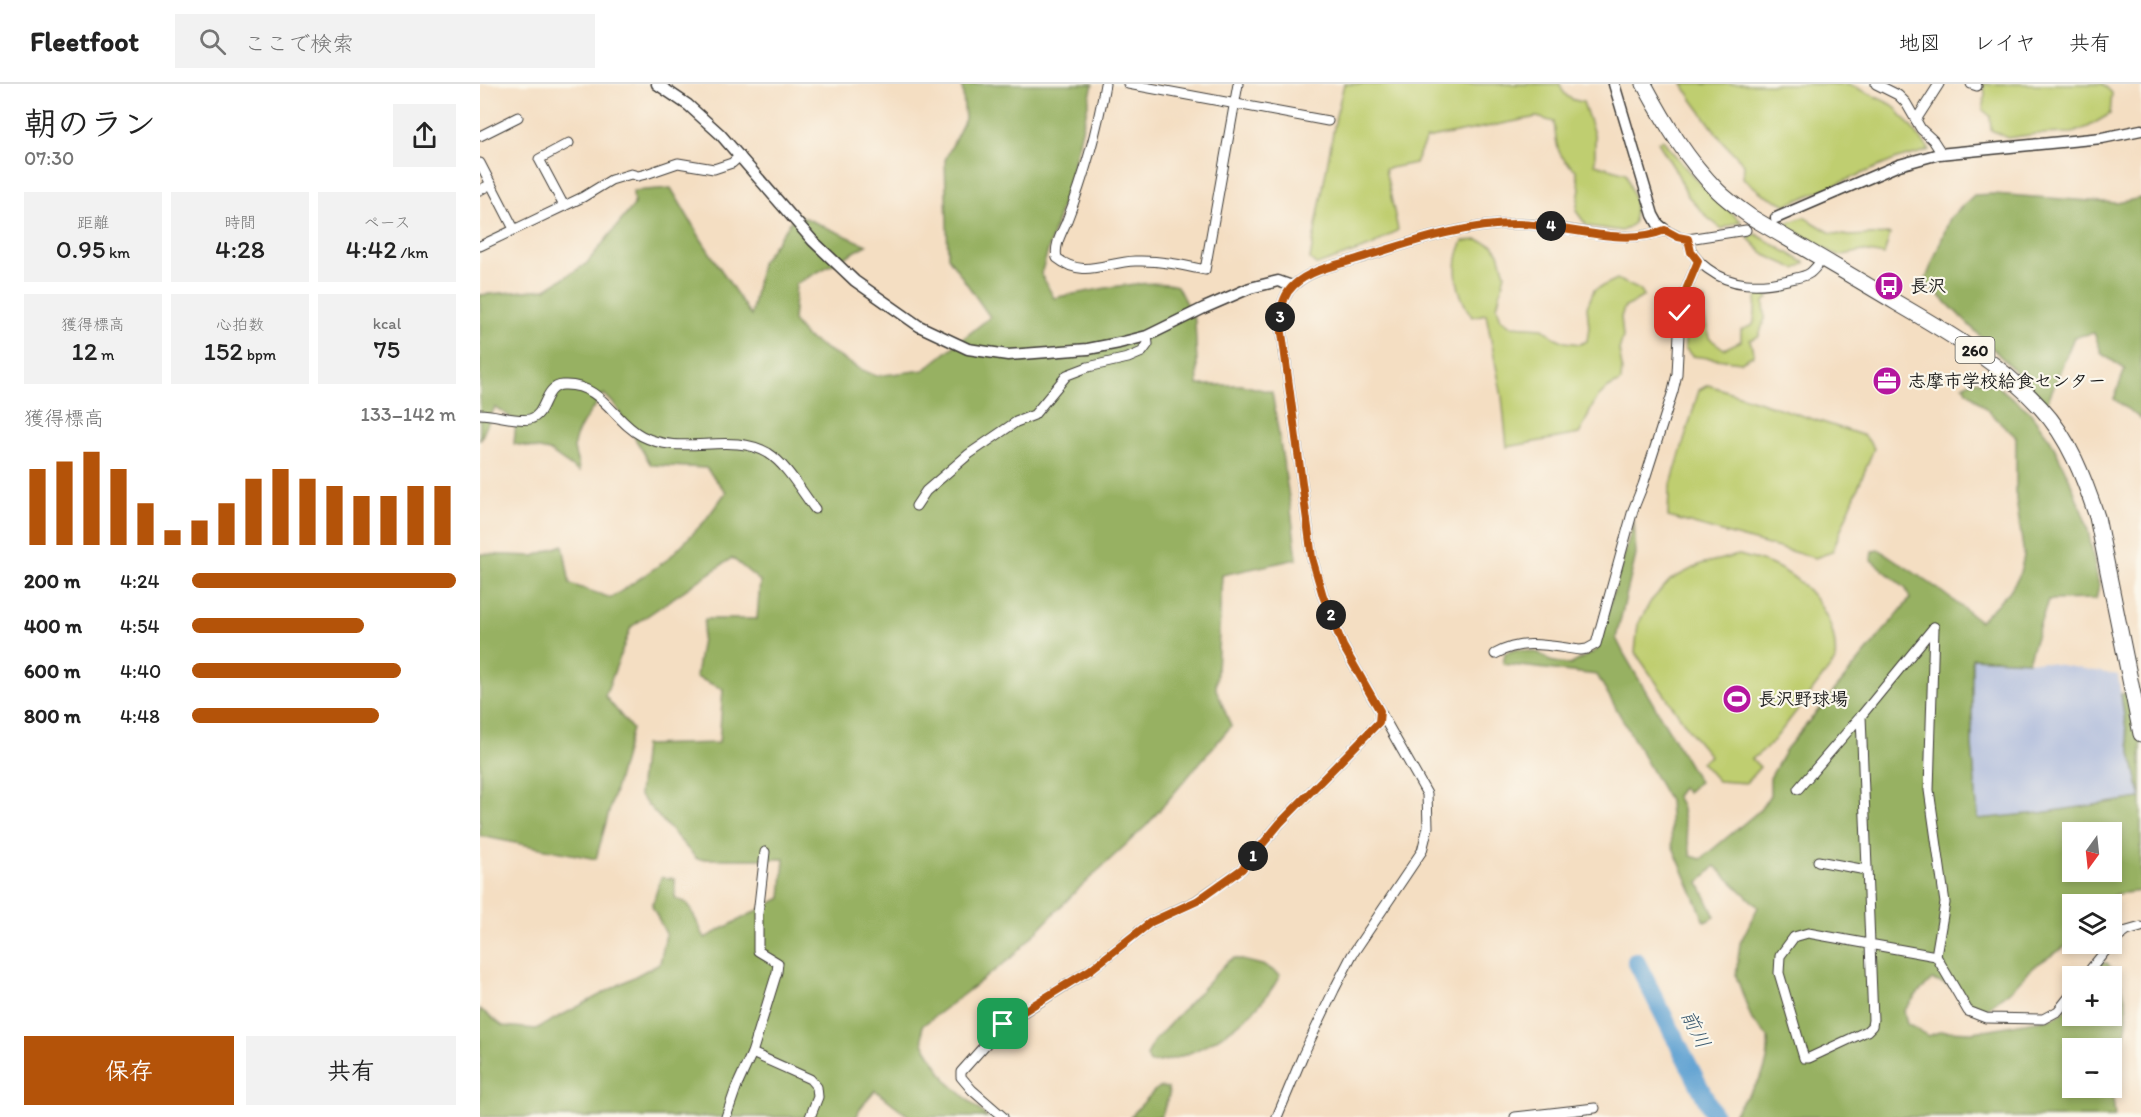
<!DOCTYPE html>
<html lang="ja">
<head>
<meta charset="utf-8">
<style>
	body { margin:0; font-family:Itim,"Klee One",sans-serif; background:#f2f2f2; color:#222; height:100vh; display:flex; flex-direction:column; font-size:22px; white-space:nowrap }
	* { box-sizing:border-box; margin:0 }
	p { font-size:20px; color:#767676 }
	.icon { flex:none; width:33px; height:33px; fill:none; stroke:currentColor; stroke-width:2; stroke-linecap:round; stroke-linejoin:round }
	.map { position:relative; flex:1; overflow:hidden }
	.side { display:flex; flex-direction:column; background:#fff; width:480px }
	.side>* { flex:none }
	.needle { width:39px; rotate:195deg }
	.tools { position:absolute; left:1582px; top:738px; display:grid; gap:12px }
	.tools a { display:grid; place-items:center; width:60px; height:60px; border-radius:0px; background:#fff; box-shadow:0 3px 9px #0003; font-size:30px }
	.pin { position:absolute; display:grid; place-items:center; width:51px; height:51px; color:#fff; margin:-26px; border-radius:12px; box-shadow:0 3px 9px #0006 }
	.km { position:absolute; width:30px; height:30px; margin:-15px; border-radius:50%; background:#222; color:#fff; font-size:16px; line-height:30px; text-align:center }
	.round { display:grid; place-items:center; flex:none; width:63px; height:63px; border-radius:0px; background:#f2f2f2 }
	.overview { display:flex; align-items:center; justify-content:space-between; height:102px; padding:0 24px }
	h1 { font-size:33px; font-weight:600; line-height:45px }
	.figures { display:grid; grid-template-columns:repeat(3,1fr); gap:9px; height:102px; padding:6px 24px }
	.figures div { display:grid; align-content:center; border-radius:0px; background:#f2f2f2; text-align:center }
	.figures b { font-size:26px; font-weight:600 }
	.figures small { font-size:16px; font-weight:400 }
	.figures p { font-size:16px }
	.chart { height:168px; padding:12px 24px }
	.chart p { display:flex; justify-content:space-between }
	.chart svg { width:100%; height:108px; margin-top:6px; stroke:#b45309; stroke-width:6 }
	.action { display:flex; gap:12px; margin-top:auto; padding:12px 24px }
	.action a { flex:1; height:69px; border-radius:0px; background:#b45309; color:#fff; font-size:24px; font-weight:600; line-height:69px; text-align:center }
	.action a+a { background:#f2f2f2; color:#222 }
	ul { padding:0 24px; list-style:none; font-size:20px }
	li { display:grid; grid-template-columns:96px 72px 1fr; align-items:center; height:45px }
	li i { height:15px; border-radius:8px; background:#b45309 }
	header { display:flex; align-items:center; gap:36px; box-sizing:border-box; height:84px; padding:0 30px; background:#fff; border-bottom:2px solid #e0e0e0 }
	header strong { font-size:28px }
	nav { display:flex; gap:33px; margin-inline-start:auto; font-size:21px }
	.search { width:420px; height:54px; background:#f2f2f2; display:flex; align-items:center; gap:15px; box-sizing:border-box; padding:0 21px; border-radius:0px; color:#767676; font-size:22px }
	main { display:flex; flex:1; min-height:0 }
	.map>svg:first-child { display:block }
	.industrial { fill:#bac4de }
	.green { fill:#bfce70; stroke:#6e7546; stroke-width:1.5 }
	.forest { fill:#97b162; stroke:#5a663f; stroke-width:1.5; fill-rule:evenodd }
	.lines { fill:none; stroke-linecap:round; stroke-linejoin:round }
	.river { stroke:#5ea1d2; stroke-width:18 }
	.minor-casing { stroke:#3c3935; stroke-width:11 }
	.tertiary-casing { stroke:#3c3935; stroke-width:13 }
	.trunk-casing { stroke:#3c3935; stroke-width:17 }
	.minor { stroke:#fff; stroke-width:9 }
	.tertiary { stroke:#fff; stroke-width:10 }
	.trunk { stroke:#fff; stroke-width:15 }
	.route-casing { stroke:#fff; stroke-width:12 }
	.route { stroke:#b45309; stroke-width:8 }
	.labels { text-anchor:middle; dominant-baseline:central; stroke-width:4.5; stroke-linejoin:round; paint-order:stroke }
	.shield { fill:#fbf7ec; stroke:#5f5e5a; stroke-width:1.5 }
	.shield-label { font-size:16px; font-weight:bold; fill:#1c1c1c }
	.poi-label { font-size:18px; font-weight:bold; fill:#1c1c1c; stroke:#fbf7ec; text-anchor:start }
	.water-label { font-size:20px; font-style:italic; fill:#3a586e; stroke:#fbf7ec }
</style>
</head>
<body>
<header>
<strong>Fleetfoot</strong>
<div class="search"><svg class="icon" aria-label="search" viewBox="0 0 24 24"><circle cx="10" cy="10" r="6"/><path d="M15 15l6 6"/></svg>ここで検索</div>
<nav><a>地図</a><a>レイヤ</a><a>共有</a></nav>
</header>
<main>
<section class="side">
<div class="overview"><div><h1>朝のラン</h1><p>07:30</p></div><a class="round"><svg class="icon" aria-label="share" viewBox="0 0 24 24"><path d="M12 15V3M7 8l5-5 5 5M5 13v7h14v-7"/></svg></a></div>
<div class="figures">
<div><p>距離</p><b>0.95<small> km</small></b></div>
<div><p>時間</p><b>4:28</b></div>
<div><p>ペース</p><b>4:42<small> /km</small></b></div>
</div>
<div class="figures">
<div><p>獲得標高</p><b>12<small> m</small></b></div>
<div><p>心拍数</p><b>152<small> bpm</small></b></div>
<div><p>kcal</p><b>75</b></div>
</div>
<div class="chart"><p><span>獲得標高</span>133–142 m</p>
<svg viewBox="0 0 160 44" preserveAspectRatio="none"><path d="M5 44V13M15 44V10M25 44V6M35 44V13M45 44V27M55 44V38M65 44V34M75 44V27M85 44V17M95 44V13M105 44V17M115 44V20M125 44V24M135 44V24M145 44V20M155 44V20"/></svg>
</div>
<ul>
<li><b>200 m</b>4:24<i style="width:100%"></i></li>
<li><b>400 m</b>4:54<i style="width:65%"></i></li>
<li><b>600 m</b>4:40<i style="width:79%"></i></li>
<li><b>800 m</b>4:48<i style="width:71%"></i></li>
</ul>
<div class="action"><a>保存</a><a>共有</a></div>
</section>
<div class="map">
<svg width="1661" height="1033" viewBox="0 0 1661 1033">
	<rect width="100%" height="100%" fill="#fbf7ec"/>
	<filter id="ink" filterUnits="userSpaceOnUse"><feTurbulence type="fractalNoise" baseFrequency=".0167" numOctaves="2"/><feDisplacementMap in="SourceGraphic" scale="12" xChannelSelector="R" yChannelSelector="G"/><feConvolveMatrix kernelMatrix="1 2 1 2 8 2 1 2 1" color-interpolation-filters="sRGB"/></filter>
	<filter id="wash" filterUnits="userSpaceOnUse"><feTurbulence type="fractalNoise" baseFrequency=".008" numOctaves="4" result="noise"/><feDisplacementMap in="SourceGraphic" scale="24" xChannelSelector="R" yChannelSelector="G"/><feGaussianBlur stdDeviation="1.35" result="paint"/><feColorMatrix in="noise" values="0 0 0 0 0 0 0 0 0 0 0 0 0 0 0 0 0 1.4 0 .05"/><feComposite in="paint" operator="in"/></filter>
	<g filter="url(#wash)">
		<rect width="100%" height="100%" fill="#f4dec2"/>
		<polygon class="industrial" points="1492,574 1563,578 1638,591 1646,646 1661,714 1560,729 1498,735 1492,661"/>
		<g class="green">
			<path d="M 864,0 L 1080,0 C 1084,13 1090,16 1103,18 L 1115,53 L 1115,80 L 1146,89 L 1155,118 L 1154,139 L 1142,147 L 1107,142 L 1096,127 L 1100,105 L 1096,86 C 1075,71 1077,62 1074,38 L 1057,33 L 946,55 L 935,79 L 905,85 L 918,146 L 892,162 L 837,181 L 830,175 L 856,32 Z"/>
			<polygon points="1203,0 1369,0 1413,21 1450,66 1417,75 1306,121 1282,109 1263,94 1264,80 1243,58 1211,14"/>
			<polygon points="1503,0 1623,0 1632,9 1630,30 1608,43 1592,49 1556,50 1528,54 1511,46 1510,32 1503,26 1505,9"/>
			<path d="M 1183,56 C 1206,87 1231,112 1261,137 L 1242,145 L 1228,134 L 1208,112 L 1197,89 L 1178,58 Z"/>
			<polygon points="1324,133 1351,149 1369,152 1410,150 1404,171 1383,167 1358,172 1304,140"/>
			<polygon points="1276,150 1325,179 1316,185 1285,171 1267,153"/>
			<path d="M 998,156 L 1013,161 L 1019,169 L 1025,190 L 1017,223 L 1021,235 L 1031,242 L 1063,244 L 1074,253 L 1085,258 L 1100,260 L 1107,257 L 1109,243 L 1107,223 L 1114,206 L 1137,195 L 1160,206 L 1164,212 L 1144,224 L 1141,233 L 1143,253 L 1139,266 L 1142,283 L 1141,297 C 1135,301 1129,303 1124,307 C 1111,318 1108,336 1099,350 L 1027,363 L 1022,313 L 1006,230 L 992,233 C 977,211 970,182 983,157 Z"/>
			<path d="M 1278,209 L 1285,209 L 1288,214 L 1284,218 L 1285,234 L 1279,252 L 1270,256 L 1274,271 L 1261,278 L 1212,272 L 1205,264 L 1205,237 L 1213,212 L 1225,216 L 1224,230 L 1229,254 L 1244,265 L 1261,257 L 1261,246 L 1273,241 C 1277,230 1273,219 1278,209 Z"/>
			<polygon points="1228,301 1385,352 1394,364 1352,468 1335,474 1188,433 1189,407 1219,306"/>
			<path d="M 1259,471 C 1269,474 1280,476 1290,480 C 1328,496 1359,535 1355,577 L 1291,660 L 1272,675 L 1280,683 L 1266,699 L 1238,697 L 1221,678 L 1230,672 L 1214,653 L 1155,568 L 1158,540 L 1171,517 L 1190,496 L 1221,480 Z"/>
		</g>
		<g class="forest">
			<path d="M 482,0 L 613,0 L 592,87 L 561,190 L 574,214 C 605,208 668,193 697,202 L 715,237 L 718,301 L 762,301 L 792,308 L 811,426 L 817,475 L 742,491 L 736,605 L 751,642 L 667,741 L 594,809 L 531,874 L 442,942 L 443,959 L 467,997 L 507,1033 L 430,1033 L 395,1006 L 379,1026 L 377,1033 L 0,1033 L 0,925 L 23,942 L 56,945 L 180,879 L 186,850 L 172,822 L 181,793 L 195,795 L 195,814 L 208,820 L 225,854 L 301,814 L 304,775 L 217,775 L 159,711 L 164,661 L 239,659 L 243,605 L 216,593 L 225,535 L 277,535 L 280,497 L 252,474 L 151,543 L 125,612 L 152,645 L 116,775 L 0,752 L 0,470 L 54,472 L 83,461 L 90,500 L 131,514 L 188,475 L 224,438 L 246,408 L 226,384 L 171,381 L 135,321 L 124,310 C 114,323 93,348 94,364 C 95,373 99,379 99,388 L 69,367 L 34,360 L 36,337 L 15,323 L 0,357 L 0,211 L 66,205 L 106,180 L 154,121 L 153,107 L 191,104 L 221,155 L 271,232 L 281,179 L 316,130 L 387,161 L 316,200 L 313,237 L 326,253 L 378,284 L 396,292 L 444,286 L 510,233 L 468,173 L 465,76 L 485,35 Z"/>
			<polygon points="1514,110 1637,119 1661,114 1661,335 1634,315 1645,285 1622,270 1614,249 1594,253 1567,319 1445,197 1470,134 1494,111"/>
			<path d="M 1496,296 L 1517,302 L 1549,327 L 1571,357 L 1589,394 L 1607,441 L 1619,502 L 1616,515 L 1568,516 L 1548,577 L 1492,574 L 1492,661 L 1498,735 L 1560,729 L 1661,714 L 1646,646 L 1641,610 L 1661,606 L 1661,807 L 1636,810 L 1622,820 L 1593,820 L 1593,852 L 1588,861 L 1553,883 L 1532,905 L 1506,925 L 1491,923 L 1480,905 L 1452,896 L 1437,910 L 1424,927 L 1427,940 L 1448,952 L 1462,947 L 1494,948 L 1573,934 L 1585,927 L 1593,910 L 1593,932 L 1632,932 L 1632,892 L 1605,892 L 1617,880 L 1627,879 C 1647,898 1652,934 1642,960 C 1640,966 1635,971 1632,976 L 1632,964 L 1593,964 L 1593,1004 L 1632,1004 L 1635,1033 L 1253,1033 C 1258,1020 1267,1013 1275,1002 C 1287,987 1289,972 1288,953 L 1272,936 L 1256,892 L 1260,859 L 1278,823 L 1235,782 L 1219,799 L 1235,833 L 1225,838 L 1192,761 L 1189,717 L 1117,591 L 1023,580 L 1025,569 L 1037,565 L 1059,569 L 1070,577 L 1090,581 L 1117,566 L 1154,436 L 1156,471 L 1136,554 L 1144,570 L 1219,698 L 1207,708 L 1202,704 L 1196,712 L 1201,721 L 1211,772 L 1221,775 L 1280,726 L 1290,711 L 1290,694 L 1307,664 L 1430,515 L 1426,505 L 1391,476 L 1392,467 L 1400,466 L 1454,502 L 1500,537 L 1529,508 L 1539,492 L 1544,472 L 1536,415 L 1536,353 L 1487,307 L 1483,301 ZM 1593,748 L 1632,748 L 1632,788 L 1593,788 Z"/>
			<path d="M 754,874 L 786,882 L 800,891 C 779,934 718,975 670,979 L 667,972 L 673,958 L 747,878 Z"/>
			<polygon points="680,1003 688,1004 689,1011 681,1033 650,1033 674,1007"/>
		</g>
		<g class="lines">
			<polyline class="river" points="1156,877 1235,1033"/>
		</g>
	</g>
	<g filter="url(#ink)">
		<g class="lines">
			<g class="minor-casing">
				<g id="minor">
					<path d="M 625,0 C 617,48 604,93 586,139 C 581,150 574,162 577,174 C 603,195 626,178 655,177 C 679,176 702,181 725,186 L 758,0"/>
					<polyline points="648,0 848,37"/>
					<polyline points="1396,0 1418,11 1426,19 1441,45 1453,56 1462,70"/>
					<polyline points="1491,0 1497,2"/>
					<polyline points="1436,36 1459,0"/>
					<polyline points="0,52 38,33"/>
					<polyline points="0,79 34,145"/>
					<polyline points="0,106 11,100"/>
					<polyline points="84,122 59,75 89,59"/>
					<path d="M 1208,155 C 1211,170 1216,176 1228,185 C 1252,203 1279,203 1308,196 C 1315,194 1324,193 1330,189 C 1335,185 1339,179 1343,175"/>
					<polyline points="0,162 103,113 131,96 151,90 158,92 166,90 198,79 234,85 252,79 260,72"/>
					<path d="M 0,330 C 15,330 37,338 50,335 C 67,331 63,302 83,301 C 122,299 134,338 162,352 C 202,373 250,347 288,369 C 307,381 321,407 335,425"/>
					<polyline points="436,422 446,407 489,370 536,338 554,331 587,291 608,283 648,274 662,268 668,260 667,252"/>
					<polyline points="1454,543 1381,632 1393,936 1392,942 1387,947 1329,974 1324,974 1299,889 1300,872 1314,853 1328,849 1456,872"/>
					<polyline points="1454,543 1449,706 1465,819 1456,872 1488,927 1506,934 1563,935 1578,927 1593,908"/>
					<path d="M 1015,570 C 1043,554 1070,562 1100,566 L 1107,565 L 1116,560 L 1153,426 L 1163,401 L 1193,307 L 1197,290 L 1200,229 L 1203,213 L 1218,177"/>
					<polyline points="1318,705 1381,632"/>
					<polyline points="1338,777 1386,786"/>
					<polyline points="1632,858 1647,847 1661,843"/>
					<polyline points="1605,892 1631,860"/>
					<polyline points="272,969 330,995 337,1003 338,1013 330,1033"/>
					<polyline points="246,1033 256,1004 272,969 297,888 298,879 278,867 278,830 285,768"/>
					<polyline points="523,1033 492,1006 481,993 481,988 523,941 610,886 671,838 716,817 762,785 800,739 899,638 900,627"/>
					<path d="M 797,1033 L 823,971 L 854,906 L 872,871 L 942,767 L 948,743 L 947,710 L 863,562 L 843,512 L 832,474 L 800,234 C 801,222 805,209 814,201 C 830,186 856,181 877,175 C 929,159 982,140 1037,140 C 1083,139 1142,164 1185,146 L 1199,153 L 1208,155 L 1266,146"/>
					<polyline points="1035,1033 1115,1024"/>
				</g>
			</g>
			<g class="tertiary-casing">
				<g id="tertiary">
					<polyline points="177,0 208,21 240,50 333,157 375,197 439,242 488,265 528,271 608,265 639,259 667,252 724,224 770,204 798,197 812,202"/>
					<polyline points="1134,0 1173,131 1178,140 1185,146"/>
					<polyline points="1296,134 1419,81 1459,70 1622,54 1661,46"/>
				</g>
			</g>
			<g class="trunk-casing">
				<path id="trunk" d="M 1164,0 C 1185,39 1207,76 1238,107 C 1248,117 1260,125 1271,133 C 1320,162 1369,190 1417,219 C 1469,249 1520,279 1561,324 C 1589,354 1604,394 1617,433 L 1661,650"/>
			</g>
			<use href="#minor" class="minor"/>
			<use href="#tertiary" class="tertiary"/>
			<use href="#trunk" class="trunk"/>
		</g>
	</g>
	<g class="lines" filter="url(#ink)">
		<g class="route-casing">
			<path id="route" d="M 523,940 L 610,886 L 671,838 L 717,817 L 762,785 L 800,739 L 899,638 L 900,627 L 863,562 L 843,512 L 832,474 L 800,234 C 801,222 805,209 814,201 C 830,186 856,181 877,175 C 929,159 982,140 1037,140 C 1083,140 1142,164 1185,146 L 1198,153 L 1208,155 L 1211,168 L 1218,177 L 1203,213 L 1200,229"/>
		</g>
		<use href="#route" class="route"/>
	</g>
	<defs>
		<g id="bus-disc" transform="scale(1.5)"><circle r="9.5" fill="#b5179e" stroke="#fbf7ec"/><path d="M-5-6H5V4H4V6H2V4H-2V6H-4V4H-5ZM-3.5-4V0h7V-4ZM-3.5 1.2v1.5H-2V1.2ZM2 1.2v1.5H3.5V1.2Z" fill="#fff"/></g>
		<g id="office-disc" transform="scale(1.5)"><circle r="9.5" fill="#b5179e" stroke="#fbf7ec"/><path d="M-6-3h4V-5.5h4V-3h4V5H-6ZM-1-4.5V-3h2v-1.5ZM-6 0V1H6V0Z" fill="#fff"/></g>
		<g id="stadium-disc" transform="scale(1.5)"><circle r="9.5" fill="#b5179e" stroke="#fbf7ec"/><path d="M0-5a6.5 5 0 1 0 0 10a6.5 5 0 1 0 0-10ZM-3.5-1.8h7v3.6h-7Z" fill="#fff"/></g>
	</defs>
	<g fill-rule="evenodd">
		<use href="#bus-disc" x="1409" y="202"/>
		<use href="#office-disc" x="1407" y="297"/>
		<use href="#stadium-disc" x="1257" y="615"/>
	</g>
	<g class="labels">
		<rect class="shield" x="1475.5" y="253" width="39" height="26" rx="4.5"/>
		<g class="shield-label">
			<text x="1495" y="266">260</text>
		</g>
		<g class="poi-label">
			<text x="1430" y="202">長沢</text>
			<text x="1428" y="297">志摩市学校給食センター</text>
			<text x="1278" y="615">長沢野球場</text>
		</g>
		<g class="water-label">
			<text transform="translate(1216 945) rotate(63)">前川</text>
		</g>
	</g>
</svg>
<div class="tools">
<a><svg class="needle" viewBox="-14 -14 28 28"><path d="M0-13l5 13h-10z" fill="#e53935"/><path d="M0 13l5-13h-10z" fill="#767676"/></svg></a>
<a><svg class="icon" aria-label="layers" viewBox="0 0 24 24"><path d="M12 4l9 5-9 5-9-5zM3 14l9 5 9-5"/></svg></a>
<a>+</a>
<a>−</a>
</div>
<div class="pin" style="left:523px;top:940px;background:#1e9e55"><svg class="icon" aria-label="arrive" viewBox="0 0 24 24"><path d="M6 21V4h12l-3 4 3 4H6"/></svg></div>
<div class="pin" style="left:1200px;top:229px;background:#d93025"><svg class="icon" aria-label="check" viewBox="0 0 24 24"><path d="M5 12l5 5 9-10"/></svg></div>
<b class="km" style="left:773px;top:772px">1</b>
<b class="km" style="left:851px;top:531px">2</b>
<b class="km" style="left:800px;top:233px">3</b>
<b class="km" style="left:1071px;top:142px">4</b>
</div>
</main>
</body>
</html>
